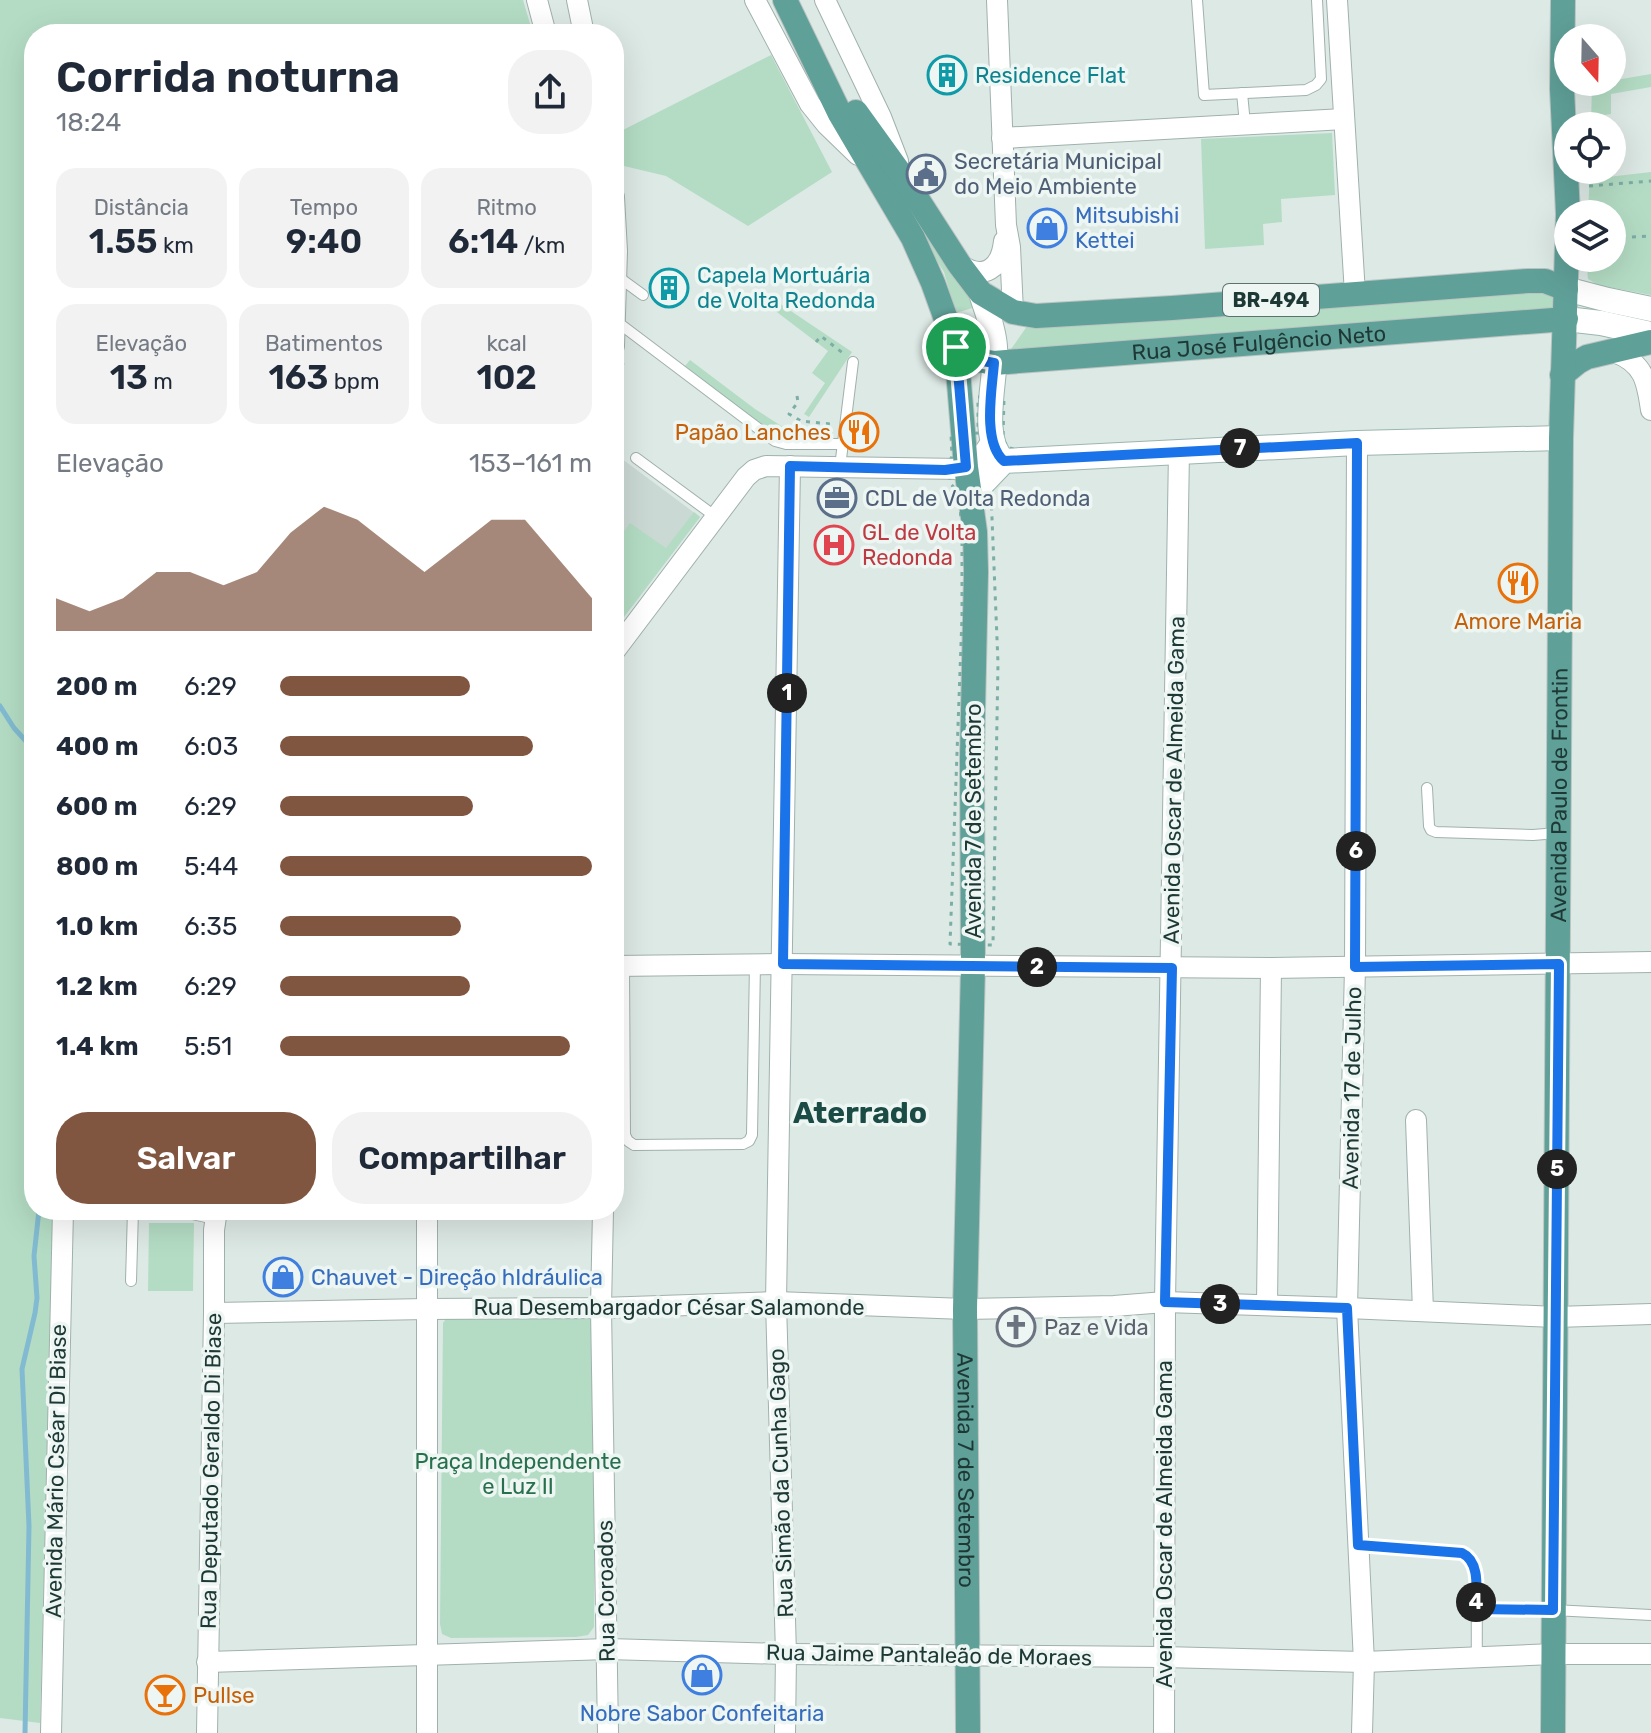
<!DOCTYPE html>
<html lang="pt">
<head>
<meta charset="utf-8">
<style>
	body { margin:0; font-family:Rubik,sans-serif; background:#f2f2f3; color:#1f2937; height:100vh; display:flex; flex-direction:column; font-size:30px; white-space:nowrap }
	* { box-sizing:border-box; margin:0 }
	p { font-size:26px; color:#747a83 }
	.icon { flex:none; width:44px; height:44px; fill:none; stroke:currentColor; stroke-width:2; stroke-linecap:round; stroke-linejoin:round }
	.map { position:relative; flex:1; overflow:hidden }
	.details { position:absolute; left:24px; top:24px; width:600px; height:1196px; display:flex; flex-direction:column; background:#fff; border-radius:32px; box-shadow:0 8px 32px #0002 }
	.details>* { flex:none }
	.needle { width:52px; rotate:160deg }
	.buttons { position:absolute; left:1554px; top:24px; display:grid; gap:16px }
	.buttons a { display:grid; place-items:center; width:72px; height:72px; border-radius:50%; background:#fff; box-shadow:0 8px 32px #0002; font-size:40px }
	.pin { position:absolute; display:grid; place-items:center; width:68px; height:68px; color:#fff; margin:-34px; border:4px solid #fff; border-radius:50%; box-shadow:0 2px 8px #0007 }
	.km { position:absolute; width:40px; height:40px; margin:-20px; border-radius:50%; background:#222; color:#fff; font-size:22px; line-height:40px; text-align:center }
	.round { display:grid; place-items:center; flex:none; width:84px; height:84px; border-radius:32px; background:#f2f2f3 }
	.head { display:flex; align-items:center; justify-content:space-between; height:136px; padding:0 32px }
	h1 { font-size:44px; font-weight:600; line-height:60px }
	.stats { display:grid; grid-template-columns:repeat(3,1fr); gap:12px; height:136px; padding:8px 32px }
	.stats div { display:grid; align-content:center; border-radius:20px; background:#f2f2f3; text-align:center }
	.stats b { font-size:34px; font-weight:600 }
	.stats small { font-size:22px; font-weight:400 }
	.stats p { font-size:22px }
	.chart { height:224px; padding:16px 32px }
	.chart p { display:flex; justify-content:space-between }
	.chart svg { width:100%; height:144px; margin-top:8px; fill:#805641; opacity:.7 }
	.action { display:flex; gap:16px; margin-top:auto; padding:16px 32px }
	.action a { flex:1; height:92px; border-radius:32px; background:#805641; color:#fff; font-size:32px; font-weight:600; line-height:92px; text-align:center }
	.action a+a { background:#f2f2f3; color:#1f2937 }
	ul { padding:0 32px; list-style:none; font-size:26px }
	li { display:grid; grid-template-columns:128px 96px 1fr; align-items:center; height:60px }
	li i { height:20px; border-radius:10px; background:#805641 }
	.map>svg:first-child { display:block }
	.built { fill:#cbd9d4 }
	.green { fill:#b4dcc4 }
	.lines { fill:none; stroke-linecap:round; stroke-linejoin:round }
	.stream { stroke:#82bbd1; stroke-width:5 }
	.lane-casing { stroke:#a0b1ad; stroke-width:12 }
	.street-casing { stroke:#a0b1ad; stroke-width:22 }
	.secondary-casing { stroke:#9cb5af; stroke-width:26 }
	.primary-casing { stroke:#bcc4c2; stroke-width:26 }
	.path { stroke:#7caea5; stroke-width:3; stroke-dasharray:4 6; stroke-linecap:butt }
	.lane { stroke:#fff; stroke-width:10 }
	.street { stroke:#fff; stroke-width:20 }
	.secondary { stroke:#fff; stroke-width:24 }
	.primary { stroke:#5fa098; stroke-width:24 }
	.route-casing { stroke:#fff; stroke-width:16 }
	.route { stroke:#1a73e8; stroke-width:10 }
	.labels { text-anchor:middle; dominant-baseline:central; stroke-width:7; stroke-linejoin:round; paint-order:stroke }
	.shield { fill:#edf6f3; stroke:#5c726e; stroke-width:2 }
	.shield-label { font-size:20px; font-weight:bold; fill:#1e3935 }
	.culture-label { font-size:22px; fill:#0d838f; stroke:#edf6f3; text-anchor:start }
	.service-label { font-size:22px; fill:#4e5e75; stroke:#edf6f3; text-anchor:start }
	.shop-label { font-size:22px; fill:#366cbe; stroke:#edf6f3; text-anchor:start }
	.street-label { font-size:22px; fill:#1e3935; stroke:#edf6f3 }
	.food-label { font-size:22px; fill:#c56008; stroke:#edf6f3; text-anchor:end }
	.health-label { font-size:22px; fill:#be3a42; stroke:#edf6f3; text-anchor:start }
	.worship-label { font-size:22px; fill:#5b616d; stroke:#edf6f3; text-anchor:start }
	.park-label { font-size:22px; fill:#28704d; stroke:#edf6f3 }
	.district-label { font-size:30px; font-weight:bold; fill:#1a4b45; stroke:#edf6f3 }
</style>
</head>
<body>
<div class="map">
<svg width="1651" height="1733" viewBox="0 0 1651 1733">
	<rect width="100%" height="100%" fill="#dde9e5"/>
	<polygon class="built" points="614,453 700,517 614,630"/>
	<g class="green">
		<polygon points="0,0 523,0 533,34 34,34 34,1210 54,1210 40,1723 0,1718"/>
		<polygon points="771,55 832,172 748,226 666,176 624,166 617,133"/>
		<polygon points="1651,74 1651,87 1611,94 1611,114 1598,116 1598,126 1591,126 1592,84"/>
		<polygon points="1332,133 1335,195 1281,199 1282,222 1263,224 1264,245 1205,249 1201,139"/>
		<polygon points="1590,170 1598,170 1599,178 1651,172 1651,295 1598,285 1588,279 1586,258 1612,258 1612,214 1588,214"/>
		<polygon points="911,204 979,306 956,313 944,272 905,209"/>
		<path d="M 1541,288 C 1550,294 1556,298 1553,310 L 1009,352 L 1030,322 Z"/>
		<polygon points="770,297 852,352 809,417 804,414 825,383 812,373 828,351 765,303"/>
		<polygon points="690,360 755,409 789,431 833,432 833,439 774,436 685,366"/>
		<polygon points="694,512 700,517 614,630 614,546 630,523 666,548"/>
		<polygon points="149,1223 194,1223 193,1291 148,1291"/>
		<polygon points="590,1312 594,1321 594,1627 588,1635 576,1637 451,1638 442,1634 440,1624 443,1323 449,1314"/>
	</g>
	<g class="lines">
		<g class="stream">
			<polyline points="0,706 14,728 34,750"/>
			<polyline points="25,1733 29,1526 22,1369 35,1313 37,1298 34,1256 39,1210"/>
		</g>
		<g class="lane-casing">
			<g id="lane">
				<polyline points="1197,0 1204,95 1306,90 1316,85 1321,79 1317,0"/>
				<polyline points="1242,93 1245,124"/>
				<polyline points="617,276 643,295"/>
				<polyline points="616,321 775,441 786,444 842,444"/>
				<polyline points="636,458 716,517"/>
				<polyline points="840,467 853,362"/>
				<polyline points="1427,788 1429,826 1431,830 1436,832 1533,835 1557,833"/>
				<polyline points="624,965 625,1135 628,1141 634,1145 743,1144 749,1141 752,1135 755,964"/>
				<polyline points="174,1210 215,1219"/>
				<polyline points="131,1281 133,1210"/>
				<path d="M 1358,1545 L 1462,1553 C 1468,1555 1469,1555 1472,1560 C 1479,1573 1476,1639 1477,1657"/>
				<polyline points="1476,1609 1553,1610 1651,1615"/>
			</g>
		</g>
		<g class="street-casing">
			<g id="street">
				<polyline points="537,0 546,34"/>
				<polyline points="577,0 584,34"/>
				<polyline points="755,0 810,104 826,124 858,155"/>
				<polyline points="825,0 881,117 898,161"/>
				<polyline points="997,0 1006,225 1010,247 1013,312"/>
				<polyline points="1337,0 1355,294"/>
				<polyline points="1002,138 1344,119"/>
				<polyline points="614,197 617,251 614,346"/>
				<path d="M 959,264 C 984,281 1001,269 1004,241"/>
				<path d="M 1614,352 C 1644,363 1647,381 1651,410"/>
				<polyline points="1357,443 1355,967 1347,1308 1364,1662 1362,1733"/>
				<path d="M 614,652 L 746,477 L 754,470 L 766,466 L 961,469 C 975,464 984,454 991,442"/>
				<polyline points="614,966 783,964 1271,968 1651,962"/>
				<polyline points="1416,1120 1423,1311"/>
				<polyline points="603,1210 601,1308 608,1733"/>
				<polyline points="1267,1305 1271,968"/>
				<polyline points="214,1313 426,1309 601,1308 776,1302 965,1309 1114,1306 1165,1302 1347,1308 1556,1317 1651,1314"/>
				<polyline points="207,1662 608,1649 786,1654 1163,1657 1364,1662 1553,1654 1651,1654"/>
				<polyline points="51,1733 63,1210"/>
				<polyline points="207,1733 214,1313 214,1230 217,1210"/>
				<polyline points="427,1733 427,1210"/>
				<polyline points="785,1733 786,1654 776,1302 790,466"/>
				<polyline points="1164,1733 1165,1302 1179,451"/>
			</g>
		</g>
		<g class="secondary-casing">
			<g id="secondary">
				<polyline points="1566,289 1608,300 1651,309"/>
				<path d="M 981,293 C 986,310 994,328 995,347 C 997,378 978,438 1004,461"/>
				<polyline points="1566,319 1601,323 1651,334"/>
				<polyline points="972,508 982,484 1004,461 1357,443 1561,438"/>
			</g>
		</g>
		<g class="primary-casing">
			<g id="primary">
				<path id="s1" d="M 785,0 L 840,114 L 913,238 L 933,283 L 956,347 L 966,467 L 975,532 L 976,572 L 972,758 L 973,966 L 965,1309 L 968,1733"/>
				<polyline points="856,112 905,180 959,264 981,293 1013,312 1036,316 1172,308 1528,281 1545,281 1566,289"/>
				<path id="s2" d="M 956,347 L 972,359 L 994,363 L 1566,319"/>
				<polyline points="1562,375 1578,362 1587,357 1651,342"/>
				<path id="s3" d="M 1553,1733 L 1561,438 L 1568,214 L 1562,89 L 1563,0"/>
			</g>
		</g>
		<g class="path">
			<polyline points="1589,186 1651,181"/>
			<polyline points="1612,238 1651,236"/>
			<polyline points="816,342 821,336 844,354"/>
			<polyline points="614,385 619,376 623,363"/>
			<polyline points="797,396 798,402 789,414 801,421 831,424"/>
			<path d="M 978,397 L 1004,397 L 1003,439 L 1007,447 L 1013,449 L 1013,467 C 1001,472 993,482 991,494 L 998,663 L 993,945 L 950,944 L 962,617 L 962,532 L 959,493 L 950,483 L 949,461 L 952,457 L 951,434 L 978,433 Z"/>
		</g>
		<use href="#lane" class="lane"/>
		<use href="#street" class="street"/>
		<use href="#secondary" class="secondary"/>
		<use href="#primary" class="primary"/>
	</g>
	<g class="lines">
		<g class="route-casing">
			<path id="route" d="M 956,347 L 972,359 L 994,363 C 992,389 982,442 1004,461 L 1357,443 L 1355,967 L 1559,964 L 1553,1610 L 1476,1609 C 1476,1591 1481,1562 1462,1553 L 1358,1545 L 1347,1308 L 1165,1302 L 1172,968 L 783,964 L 790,466 L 945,470 L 966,467 Z"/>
		</g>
		<use href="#route" class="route"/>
	</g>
	<defs>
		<g id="building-ring" transform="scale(2)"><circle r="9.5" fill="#edf6f3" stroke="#0f9aa8" stroke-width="1.5"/><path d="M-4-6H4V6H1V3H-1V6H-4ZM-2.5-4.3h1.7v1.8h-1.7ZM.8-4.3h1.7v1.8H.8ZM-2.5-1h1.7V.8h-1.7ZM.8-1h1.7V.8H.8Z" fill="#0f9aa8"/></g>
		<g id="civic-ring" transform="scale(2)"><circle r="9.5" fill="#edf6f3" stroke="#5c6f8a" stroke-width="1.5"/><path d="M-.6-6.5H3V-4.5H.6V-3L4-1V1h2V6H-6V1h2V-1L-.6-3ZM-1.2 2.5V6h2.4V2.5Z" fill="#5c6f8a"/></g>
		<g id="shop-ring" transform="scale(2)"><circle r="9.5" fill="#edf6f3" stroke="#3f7fe0" stroke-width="1.5"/><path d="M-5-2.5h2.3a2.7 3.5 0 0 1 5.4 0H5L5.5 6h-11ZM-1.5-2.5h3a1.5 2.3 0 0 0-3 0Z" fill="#3f7fe0"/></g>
		<g id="restaurant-ring" transform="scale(2)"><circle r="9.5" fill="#edf6f3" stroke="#e8710a" stroke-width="1.5"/><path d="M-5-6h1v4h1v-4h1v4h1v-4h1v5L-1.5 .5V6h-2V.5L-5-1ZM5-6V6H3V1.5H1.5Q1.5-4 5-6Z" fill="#e8710a"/></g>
		<g id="office-ring" transform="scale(2)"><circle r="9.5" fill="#edf6f3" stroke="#5c6f8a" stroke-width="1.5"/><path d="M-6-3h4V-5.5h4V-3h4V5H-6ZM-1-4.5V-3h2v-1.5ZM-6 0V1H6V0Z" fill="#5c6f8a"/></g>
		<g id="hospital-ring" transform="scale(2)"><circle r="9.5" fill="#edf6f3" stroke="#e0444e" stroke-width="1.5"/><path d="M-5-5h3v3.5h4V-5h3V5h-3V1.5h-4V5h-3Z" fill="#e0444e"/></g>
		<g id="church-ring" transform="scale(2)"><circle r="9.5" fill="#edf6f3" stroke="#6b7280" stroke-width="1.5"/><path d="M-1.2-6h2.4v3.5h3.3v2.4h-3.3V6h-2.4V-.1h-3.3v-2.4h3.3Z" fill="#6b7280"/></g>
		<g id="bar-ring" transform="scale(2)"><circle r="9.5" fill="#edf6f3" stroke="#e8710a" stroke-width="1.5"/><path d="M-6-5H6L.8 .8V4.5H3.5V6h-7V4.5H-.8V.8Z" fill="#e8710a"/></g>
	</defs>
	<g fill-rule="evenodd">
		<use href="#building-ring" x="947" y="75"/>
		<use href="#civic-ring" x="926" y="174"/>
		<use href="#shop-ring" x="1047" y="228"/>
		<use href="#building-ring" x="669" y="288"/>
		<use href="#restaurant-ring" x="859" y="432"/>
		<use href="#office-ring" x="837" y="498"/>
		<use href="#hospital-ring" x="834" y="545"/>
		<use href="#restaurant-ring" x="1518" y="583"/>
		<use href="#shop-ring" x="283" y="1277"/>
		<use href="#church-ring" x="1016" y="1327"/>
		<use href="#shop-ring" x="702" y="1675"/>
		<use href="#bar-ring" x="165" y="1695"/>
	</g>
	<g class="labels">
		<rect class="shield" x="1223" y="284" width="96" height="32" rx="6"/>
		<g class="shield-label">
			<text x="1271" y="300">BR-494</text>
		</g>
		<g class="culture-label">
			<text x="975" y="75">Residence Flat</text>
			<text x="697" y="275">Capela Mortuária<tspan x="697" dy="25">de Volta Redonda</tspan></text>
		</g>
		<g class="service-label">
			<text x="954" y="161">Secretária Municipal<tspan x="954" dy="25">do Meio Ambiente</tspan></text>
			<text x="865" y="498">CDL de Volta Redonda</text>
		</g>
		<g class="shop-label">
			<text x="1075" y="215">Mitsubishi<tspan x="1075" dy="25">Kettei</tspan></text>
			<text x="311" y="1277">Chauvet - Direção hIdráulica</text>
			<text x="702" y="1713" text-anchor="middle">Nobre Sabor Confeitaria</text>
		</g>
		<g class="street-label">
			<text stroke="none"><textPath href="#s2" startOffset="308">Rua José Fulgêncio Neto</textPath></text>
			<text transform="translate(1174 780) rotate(-89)">Avenida Oscar de Almeida Gama</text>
			<text stroke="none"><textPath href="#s3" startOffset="938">Avenida Paulo de Frontin</textPath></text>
			<text transform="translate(973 821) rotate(-90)">Avenida 7 de Setembro</text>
			<text transform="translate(1352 1088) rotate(-89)">Avenida 17 de Julho</text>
			<text x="669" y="1307">Rua Desembargador César Salamonde</text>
			<text stroke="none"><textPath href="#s1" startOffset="1512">Avenida 7 de Setembro</textPath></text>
			<text transform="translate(56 1471) rotate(-89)">Avenida Mário Cséar Di Biase</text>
			<text transform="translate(211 1471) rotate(-89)">Rua Deputado Geraldo Di Biase</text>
			<text transform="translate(781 1483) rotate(-92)">Rua Simão da Cunha Gago</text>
			<text transform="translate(1164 1524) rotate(-90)">Avenida Oscar de Almeida Gama</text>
			<text transform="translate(606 1591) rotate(-91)">Rua Coroados</text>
			<text transform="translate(929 1655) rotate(1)">Rua Jaime Pantaleão de Moraes</text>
		</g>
		<g class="food-label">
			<text x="831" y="432">Papão Lanches</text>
			<text x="1518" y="621" text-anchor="middle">Amore Maria</text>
			<text x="193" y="1695" text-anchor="start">Pullse</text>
		</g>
		<g class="health-label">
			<text x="862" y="532">GL de Volta<tspan x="862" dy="25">Redonda</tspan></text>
		</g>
		<g class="worship-label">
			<text x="1044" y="1327">Paz e Vida</text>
		</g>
		<g class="park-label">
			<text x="518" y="1461">Praça Independente<tspan x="518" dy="25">e Luz II</tspan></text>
		</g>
		<g class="district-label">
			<text x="860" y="1113">Aterrado</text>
		</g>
	</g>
</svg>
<div class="buttons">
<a><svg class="needle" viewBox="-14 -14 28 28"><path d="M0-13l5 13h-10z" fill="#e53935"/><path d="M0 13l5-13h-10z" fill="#747a83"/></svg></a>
<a><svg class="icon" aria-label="locate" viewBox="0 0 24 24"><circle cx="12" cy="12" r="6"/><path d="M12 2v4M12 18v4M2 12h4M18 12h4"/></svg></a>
<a><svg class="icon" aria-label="layers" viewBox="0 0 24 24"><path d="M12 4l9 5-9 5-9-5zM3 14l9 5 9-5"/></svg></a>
</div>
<div class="pin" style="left:956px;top:347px;background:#1e9e55"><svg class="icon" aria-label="arrive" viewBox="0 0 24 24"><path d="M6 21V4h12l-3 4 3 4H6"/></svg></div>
<b class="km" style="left:787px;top:693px">1</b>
<b class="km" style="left:1037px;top:967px">2</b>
<b class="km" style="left:1220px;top:1304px">3</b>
<b class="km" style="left:1476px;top:1602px">4</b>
<b class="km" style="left:1557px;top:1169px">5</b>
<b class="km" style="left:1356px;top:851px">6</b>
<b class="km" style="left:1240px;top:448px">7</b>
<section class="details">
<div class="head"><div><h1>Corrida noturna</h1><p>18:24</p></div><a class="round"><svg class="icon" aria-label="share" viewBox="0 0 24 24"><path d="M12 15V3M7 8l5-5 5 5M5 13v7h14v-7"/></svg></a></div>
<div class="stats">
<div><p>Distância</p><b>1.55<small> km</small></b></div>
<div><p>Tempo</p><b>9:40</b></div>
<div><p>Ritmo</p><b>6:14<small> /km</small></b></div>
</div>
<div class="stats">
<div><p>Elevação</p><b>13<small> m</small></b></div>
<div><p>Batimentos</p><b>163<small> bpm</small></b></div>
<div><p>kcal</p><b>102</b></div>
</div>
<div class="chart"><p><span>Elevação</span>153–161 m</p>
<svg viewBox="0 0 160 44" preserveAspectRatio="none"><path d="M0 44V34L10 38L20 34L30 26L40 26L50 30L60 26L70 14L80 6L90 10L100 18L110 26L120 18L130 10L140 10L150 22L160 34V44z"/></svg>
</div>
<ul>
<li><b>200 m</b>6:29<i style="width:61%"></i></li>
<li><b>400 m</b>6:03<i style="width:81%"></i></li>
<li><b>600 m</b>6:29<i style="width:62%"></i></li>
<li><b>800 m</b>5:44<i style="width:100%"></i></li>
<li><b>1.0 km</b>6:35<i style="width:58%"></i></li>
<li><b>1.2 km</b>6:29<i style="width:61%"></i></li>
<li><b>1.4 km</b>5:51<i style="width:93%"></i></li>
</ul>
<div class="action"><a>Salvar</a><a>Compartilhar</a></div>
</section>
</div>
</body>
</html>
